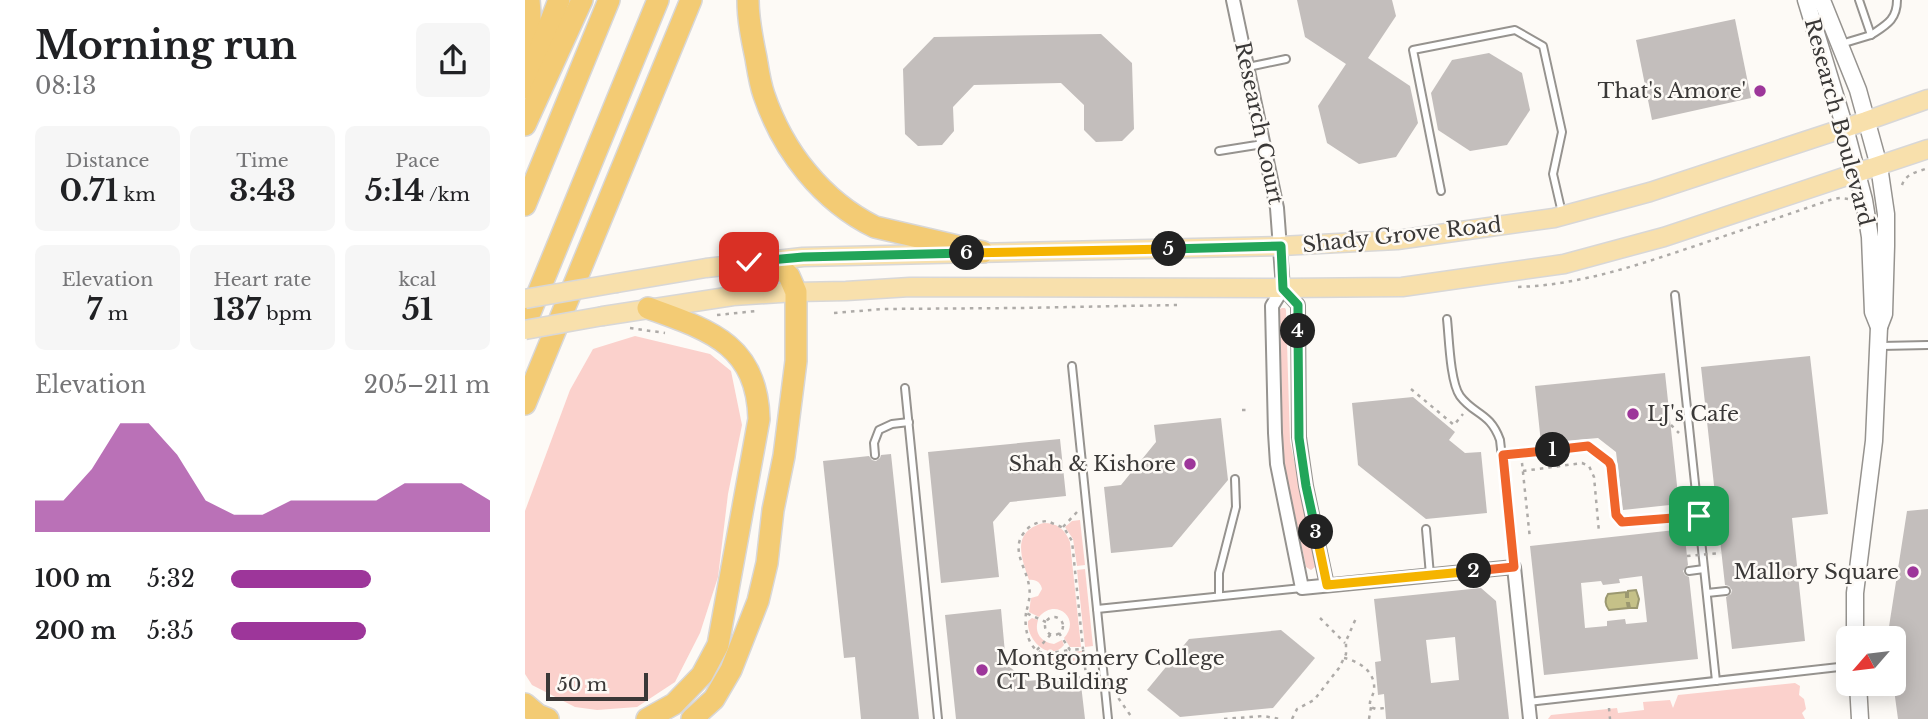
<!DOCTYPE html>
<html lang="en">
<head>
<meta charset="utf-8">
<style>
	body { margin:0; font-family:"Libre Baskerville",serif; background:#f6f6f6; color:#202124; height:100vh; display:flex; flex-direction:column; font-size:26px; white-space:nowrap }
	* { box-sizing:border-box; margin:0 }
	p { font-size:23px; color:#757577 }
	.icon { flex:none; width:38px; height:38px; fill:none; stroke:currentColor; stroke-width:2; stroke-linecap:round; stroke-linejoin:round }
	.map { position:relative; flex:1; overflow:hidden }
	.side { display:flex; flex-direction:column; background:#fff; width:525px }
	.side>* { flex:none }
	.needle { width:46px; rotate:242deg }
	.tools { position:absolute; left:1311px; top:626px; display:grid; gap:14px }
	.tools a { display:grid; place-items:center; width:70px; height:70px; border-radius:10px; background:#fff; box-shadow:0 4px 18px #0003; font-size:35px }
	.scale { position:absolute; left:21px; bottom:18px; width:102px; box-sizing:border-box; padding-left:7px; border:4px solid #3a3837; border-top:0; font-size:19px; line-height:24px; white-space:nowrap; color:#3a3837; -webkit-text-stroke:5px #fdfaf6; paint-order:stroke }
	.pin { position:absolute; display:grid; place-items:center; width:60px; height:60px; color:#fff; margin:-30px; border-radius:14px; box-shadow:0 4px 10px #0006 }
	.km { position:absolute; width:35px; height:35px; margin:-18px; border-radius:50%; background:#222; color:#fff; font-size:19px; line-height:35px; text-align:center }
	.round { display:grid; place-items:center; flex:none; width:74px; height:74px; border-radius:10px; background:#f6f6f6 }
	.overview { display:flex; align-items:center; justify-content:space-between; height:119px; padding:0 35px }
	h1 { font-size:38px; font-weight:800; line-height:52px }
	.metrics { display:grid; grid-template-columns:repeat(3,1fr); gap:10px; height:119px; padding:7px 35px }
	.metrics div { display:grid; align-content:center; border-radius:10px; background:#f6f6f6; text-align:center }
	.metrics b { font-size:30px; font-weight:800 }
	.metrics small { font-size:19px; font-weight:400 }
	.metrics p { font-size:19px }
	.chart { height:196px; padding:14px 35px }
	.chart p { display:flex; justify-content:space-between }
	.chart svg { width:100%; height:126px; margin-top:7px; fill:#9d369a; opacity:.7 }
	ul { padding:0 35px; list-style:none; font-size:23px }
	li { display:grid; grid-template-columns:112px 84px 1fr; align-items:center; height:52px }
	li i { height:18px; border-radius:9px; background:#9d369a }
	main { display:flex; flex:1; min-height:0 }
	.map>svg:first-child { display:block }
	.green { fill:#fbd1cc }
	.water { fill:#c5c188; stroke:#9b9870; stroke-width:2 }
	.building { fill:#c3bebc; fill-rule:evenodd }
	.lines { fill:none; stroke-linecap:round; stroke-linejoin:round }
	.lane-casing { stroke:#96938f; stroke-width:10 }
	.street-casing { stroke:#96938f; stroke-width:16 }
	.secondary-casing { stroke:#96938f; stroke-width:19 }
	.primary-casing { stroke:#d8d7d7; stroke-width:21 }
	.highway-casing { stroke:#d8d7d7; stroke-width:24 }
	.path { stroke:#aeaba8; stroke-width:2.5; stroke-dasharray:3.5 5; stroke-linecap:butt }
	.lane { stroke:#fff; stroke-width:6 }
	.street { stroke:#fff; stroke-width:12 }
	.secondary { stroke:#fff; stroke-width:16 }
	.primary { stroke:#f8e0ac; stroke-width:18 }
	.highway { stroke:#f3cb74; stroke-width:21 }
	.primary-bridge-casing { stroke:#d8d7d7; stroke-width:21; stroke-linecap:butt }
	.path-bridge { stroke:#aeaba8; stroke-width:2.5; stroke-dasharray:3.5 5; stroke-linecap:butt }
	.primary-bridge { stroke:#f8e0ac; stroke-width:18 }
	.split-1-casing { stroke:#fff; stroke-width:14 }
	.split-2-casing { stroke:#fff; stroke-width:14 }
	.split-3-casing { stroke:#fff; stroke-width:14 }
	.split-4-casing { stroke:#fff; stroke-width:14 }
	.split-5-casing { stroke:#fff; stroke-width:14 }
	.split-6-casing { stroke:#fff; stroke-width:14 }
	.split-7-casing { stroke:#fff; stroke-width:14 }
	.split-1 { stroke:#f0652b; stroke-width:9 }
	.split-2 { stroke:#f0652b; stroke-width:9 }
	.split-3 { stroke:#f5b400; stroke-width:9 }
	.split-4 { stroke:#22a559; stroke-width:9 }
	.split-5 { stroke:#22a559; stroke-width:9 }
	.split-6 { stroke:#f5b400; stroke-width:9 }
	.split-7 { stroke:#22a559; stroke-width:9 }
	.poi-dot { fill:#9d369a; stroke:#fdfaf6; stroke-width:2.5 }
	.labels { text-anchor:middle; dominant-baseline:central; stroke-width:5; stroke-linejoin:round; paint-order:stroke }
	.poi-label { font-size:21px; fill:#3a3837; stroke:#fdfaf6; text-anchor:end }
	.street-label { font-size:21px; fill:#3a3837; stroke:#fdfaf6 }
</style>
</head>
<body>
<main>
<section class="side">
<div class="overview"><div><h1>Morning run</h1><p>08:13</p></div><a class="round"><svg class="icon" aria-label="share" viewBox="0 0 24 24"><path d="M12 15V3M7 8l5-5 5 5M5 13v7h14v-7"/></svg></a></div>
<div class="metrics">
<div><p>Distance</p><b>0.71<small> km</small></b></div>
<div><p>Time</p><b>3:43</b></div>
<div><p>Pace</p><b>5:14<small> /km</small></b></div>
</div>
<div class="metrics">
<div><p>Elevation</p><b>7<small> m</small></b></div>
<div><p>Heart rate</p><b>137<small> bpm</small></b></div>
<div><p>kcal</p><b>51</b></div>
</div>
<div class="chart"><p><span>Elevation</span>205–211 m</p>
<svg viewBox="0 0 160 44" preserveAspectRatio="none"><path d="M0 44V33L10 33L20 22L30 6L40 6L50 17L60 33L70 38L80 38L90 33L100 33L110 33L120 33L130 27L140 27L150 27L160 33V44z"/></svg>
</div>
<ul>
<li><b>100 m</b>5:32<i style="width:54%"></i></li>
<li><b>200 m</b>5:35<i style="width:52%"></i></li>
</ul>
</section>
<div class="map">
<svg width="1403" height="719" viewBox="0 0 1403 719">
	<rect width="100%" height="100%" fill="#fdfaf6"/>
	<g class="green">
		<polygon points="757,308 760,308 761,310 765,441 791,563 790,567 786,570 781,567 779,557 758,459 755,317 755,309"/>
		<polygon points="110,336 185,354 206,371 217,425 203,494 193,577 175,633 150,682 112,707 72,710 50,707 7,685 0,674 0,511 45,390 68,349"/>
		<polygon points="555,520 560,565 552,566 548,539 540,527 547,521"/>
		<path d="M 519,523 C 532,523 540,529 545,542 L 556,647 L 545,647 L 539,638 C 557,618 530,597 514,617 L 504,612 L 506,598 L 513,596 L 517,589 C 516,583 511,579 504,580 C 496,557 486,531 519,523 Z"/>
		<polygon points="560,569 568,646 560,647 552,570"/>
		<path d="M 507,618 L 513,620 C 509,633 516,642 529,644 L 537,640 L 539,645 C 524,663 501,639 503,621 Z"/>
		<polygon points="557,651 558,660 519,664 518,655"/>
		<polygon points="1270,683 1275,686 1274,695 1279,699 1281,709 1277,713 1280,719 1023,719 1026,715 1092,708 1093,713 1119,710 1118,702 1145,700 1148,708 1153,695"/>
	</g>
	<path class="water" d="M 1111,590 L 1114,599 L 1112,608 L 1105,608 L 1104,603 L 1102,603 L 1103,608 L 1084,610 C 1080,605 1079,600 1083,594 L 1101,592 L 1101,597 L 1103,597 L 1103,591 Z"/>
	<g class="building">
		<polygon points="772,0 867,0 871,16 843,58 885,86 893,123 871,157 834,164 802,143 793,106 821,64 780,37"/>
		<polygon points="1210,19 1226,98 1127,120 1111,40"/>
		<polygon points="576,34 607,63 609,129 597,141 571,142 559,130 559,105 536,83 449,85 428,107 429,131 417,145 393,146 380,134 378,69 409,37"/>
		<polygon points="964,53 997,73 1005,110 982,145 945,151 913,130 906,93 927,60"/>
		<polygon points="1285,356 1303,514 1267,518 1280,641 1207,649 1201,597 1206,594 1207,590 1204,586 1200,585 1176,367"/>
		<polygon points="1140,373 1154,504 1098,510 1091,452 1073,438 1016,443 1010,386"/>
		<polygon points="888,397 930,432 924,440 940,453 956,452 962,513 901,519 833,465 827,403"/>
		<polygon points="696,418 703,480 647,547 586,553 579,487 596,485 631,442 629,425"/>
		<polygon points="535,439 541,496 485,502 468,522 474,577 416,583 403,452"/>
		<polygon points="366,454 394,719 336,719 330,657 319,658 298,461 344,456 347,460 351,461 355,458 356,455"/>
		<polygon points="1403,509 1403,719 1373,719 1368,682 1368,639 1364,639 1363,633 1382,511"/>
		<path d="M 1159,529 L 1163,565 L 1158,571 L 1160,575 L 1164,577 L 1173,659 L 1019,675 L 1005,546 ZM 1117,576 L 1122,622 L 1101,624 L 1100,619 L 1082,621 L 1082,626 L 1060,628 L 1056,583 L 1076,581 L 1078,585 L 1095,583 L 1094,579 Z"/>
		<path d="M 956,588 L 971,601 L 984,719 L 861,719 L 859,694 L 853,695 L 850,662 L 856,661 L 849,599 ZM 930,637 L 934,680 L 906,683 L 901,640 Z"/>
		<polygon points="476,609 481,664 502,681 555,676 560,719 431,719 420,615"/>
		<polygon points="756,630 790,658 748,708 655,717 622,690 664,639"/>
	</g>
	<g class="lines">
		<g class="lane-casing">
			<g id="lane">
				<path d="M 1346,35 C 1361,25 1372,20 1372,0"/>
				<polyline points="1316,44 1346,35 1334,0"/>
				<polyline points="723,67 761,59"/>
				<polyline points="694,151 738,144"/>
				<polyline points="916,191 888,50 990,30 1018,46 1037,132 1028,174 1037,213"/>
				<polyline points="1150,295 1191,681"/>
				<path d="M 922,319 C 924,337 925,382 935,396 C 949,415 965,412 975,440 L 989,567"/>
				<polyline points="1356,346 1403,345"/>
				<polyline points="547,366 572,609 777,588"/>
				<polyline points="380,388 413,719"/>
				<polyline points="350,455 349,443 354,430 367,424 384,422"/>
				<polyline points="977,455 1063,446 1085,464 1091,515 1095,521 1101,523 1174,516"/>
				<polyline points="901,529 905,575"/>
				<polyline points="1164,571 1179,569"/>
				<polyline points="1182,593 1201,591"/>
				<polyline points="694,596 694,573 711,507 710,479"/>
				<polyline points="572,609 583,719"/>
				<polyline points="1003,702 1323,666"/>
			</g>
		</g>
		<g class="street-casing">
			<g id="street">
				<polyline points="708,0 752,208 758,288 747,306 750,433 752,464 777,588 989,567 1005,719"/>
				<polyline points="758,288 773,305 774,437 781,486 802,585"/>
			</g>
		</g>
		<g class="secondary-casing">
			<g id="secondary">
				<polyline points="1281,0 1320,128 1339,200 1345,237 1348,312 1354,327 1349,441 1330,593 1330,639"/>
				<polyline points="1294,0 1298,3 1333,90 1354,166 1361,214 1361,246 1359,314 1354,327"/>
				<polyline points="1333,684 1335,719"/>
			</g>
		</g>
		<g class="primary-casing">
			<g id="primary">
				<polyline points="92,283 181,268 278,257 756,246 872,240 1029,218 1125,192 1341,121 1403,99"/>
				<polyline points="78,316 208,296 271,292 321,291 385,287 758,288 877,287 1039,264 1139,237 1403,149"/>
			</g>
		</g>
		<g class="highway-casing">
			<g id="highway">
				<path d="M 223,0 C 223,20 227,39 231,58 C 233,70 235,84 239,95 C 258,151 297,201 350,227 L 458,252"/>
				<path d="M 0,57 C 6,38 6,19 4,0"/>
				<polyline points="0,88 34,0"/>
				<polyline points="0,125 57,0"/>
				<polyline points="0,205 84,0"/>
				<polyline points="0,325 133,0"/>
				<polyline points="0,404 166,0"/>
				<polyline points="0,704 13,715 23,719"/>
				<path d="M 122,719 L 149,704 L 177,675 L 193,645 L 234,419 C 232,344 184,330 123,308"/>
				<polyline points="167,719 189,699 206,670 233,601 242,563 248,510 259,456 271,361 271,292 264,276 254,266 242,260"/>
			</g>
		</g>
		<g class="path">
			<path d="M 1377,185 C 1381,173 1393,172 1403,168"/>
			<path d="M 993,287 C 1056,285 1116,264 1176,244 C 1220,229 1264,214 1308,199 L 1315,198 L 1323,199"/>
			<polyline points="309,313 358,309 494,308 652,305"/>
			<polyline points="192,315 231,311"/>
			<polyline points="105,328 140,333"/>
			<polyline points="886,389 929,425 938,414"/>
			<polyline points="717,410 721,410"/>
			<polyline points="1146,425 1154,433"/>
			<polyline points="997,463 1005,539"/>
			<polyline points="998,471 1057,463 1064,466 1069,477 1074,532"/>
			<polyline points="538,527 552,512"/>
			<path d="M 501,613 C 499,627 503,652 520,653 C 528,653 537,651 545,650"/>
			<circle cx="529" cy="626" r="9"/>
			<polyline points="795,618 820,643"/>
			<path d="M 521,622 L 501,613 C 503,605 506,595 504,586 C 502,569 486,551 498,534 C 504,525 512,522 522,521 L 539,528 L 547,541 L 558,649"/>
			<polyline points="534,633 545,650 558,649 561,676 570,675"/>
			<polyline points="512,650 526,634"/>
			<path d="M 819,658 C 834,661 851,672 849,690 C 848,697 844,699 845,707 L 851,709 L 860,708"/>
			<polyline points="591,690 594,699 608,719"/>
			<polyline points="1084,708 1085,719"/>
			<polyline points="699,719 738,716 755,719"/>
			<polyline points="767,719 772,709 789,700 814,668 821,654 821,641 832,616"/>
			<polyline points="844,719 846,707"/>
		</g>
		<use href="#lane" class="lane"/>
		<use href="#street" class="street"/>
		<use href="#secondary" class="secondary"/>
		<use href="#primary" class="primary"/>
		<use href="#highway" class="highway"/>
		<g class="primary-bridge-casing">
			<g id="primary-bridge">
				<polyline points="0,299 92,283"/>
				<polyline points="0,330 78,316"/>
			</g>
		</g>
		<polyline class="path-bridge" points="1162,556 1196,553"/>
		<use href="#primary-bridge" class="primary-bridge"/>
	</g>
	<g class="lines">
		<g class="split-1-casing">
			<polyline id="split-1" points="1028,450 1063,446 1084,462 1086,466 1091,515 1097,522 1174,516"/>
		</g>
		<g class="split-2-casing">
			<polyline id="split-2" points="949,571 989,567 978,455 1028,450"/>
		</g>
		<g class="split-3-casing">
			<polyline id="split-3" points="791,532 802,585 949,571"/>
		</g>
		<g class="split-4-casing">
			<polyline id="split-4" points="773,331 774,438 781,486 791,532"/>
		</g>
		<g class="split-5-casing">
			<polyline id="split-5" points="644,249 756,246 758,289 773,305 773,331"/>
		</g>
		<g class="split-6-casing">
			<polyline id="split-6" points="442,253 644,249"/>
		</g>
		<g class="split-7-casing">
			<polyline id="split-7" points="224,262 278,257 442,253"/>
		</g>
		<use href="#split-1" class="split-1"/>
		<use href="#split-2" class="split-2"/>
		<use href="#split-3" class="split-3"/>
		<use href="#split-4" class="split-4"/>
		<use href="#split-5" class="split-5"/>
		<use href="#split-6" class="split-6"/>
		<use href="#split-7" class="split-7"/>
	</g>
	<g class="poi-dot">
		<circle cx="1235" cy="91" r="7"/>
		<circle cx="1108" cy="414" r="7"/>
		<circle cx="665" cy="464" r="7"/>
		<circle cx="1388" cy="572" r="7"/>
		<circle cx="457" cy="670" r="7"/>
	</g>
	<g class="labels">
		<g class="poi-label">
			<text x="1221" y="91">That's Amore'</text>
			<text x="1122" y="414" text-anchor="start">LJ's Cafe</text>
			<text x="651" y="464">Shah &amp; Kishore</text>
			<text x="1374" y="572">Mallory Square</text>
			<text x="471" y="658" text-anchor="start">Montgomery College<tspan x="471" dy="24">CT Building</tspan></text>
		</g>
		<g class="street-label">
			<text transform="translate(1314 122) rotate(75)">Research Boulevard</text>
			<text transform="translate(734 123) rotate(78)">Research Court</text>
			<text transform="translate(877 235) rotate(-6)">Shady Grove Road</text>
		</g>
	</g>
</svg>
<div class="tools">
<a><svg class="needle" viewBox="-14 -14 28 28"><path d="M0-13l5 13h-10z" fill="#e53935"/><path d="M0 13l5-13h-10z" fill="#757577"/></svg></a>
</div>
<div class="scale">50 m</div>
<div class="pin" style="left:1174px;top:516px;background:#1e9e55"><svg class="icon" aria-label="arrive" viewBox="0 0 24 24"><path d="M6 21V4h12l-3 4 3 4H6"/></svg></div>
<div class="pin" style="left:224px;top:262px;background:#d93025"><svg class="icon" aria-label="check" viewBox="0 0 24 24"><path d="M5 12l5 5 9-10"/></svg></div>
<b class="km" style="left:1028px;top:450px">1</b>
<b class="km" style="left:949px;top:571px">2</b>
<b class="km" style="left:791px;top:532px">3</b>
<b class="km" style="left:773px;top:331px">4</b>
<b class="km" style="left:644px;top:249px">5</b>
<b class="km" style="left:442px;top:253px">6</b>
</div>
</main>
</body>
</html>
